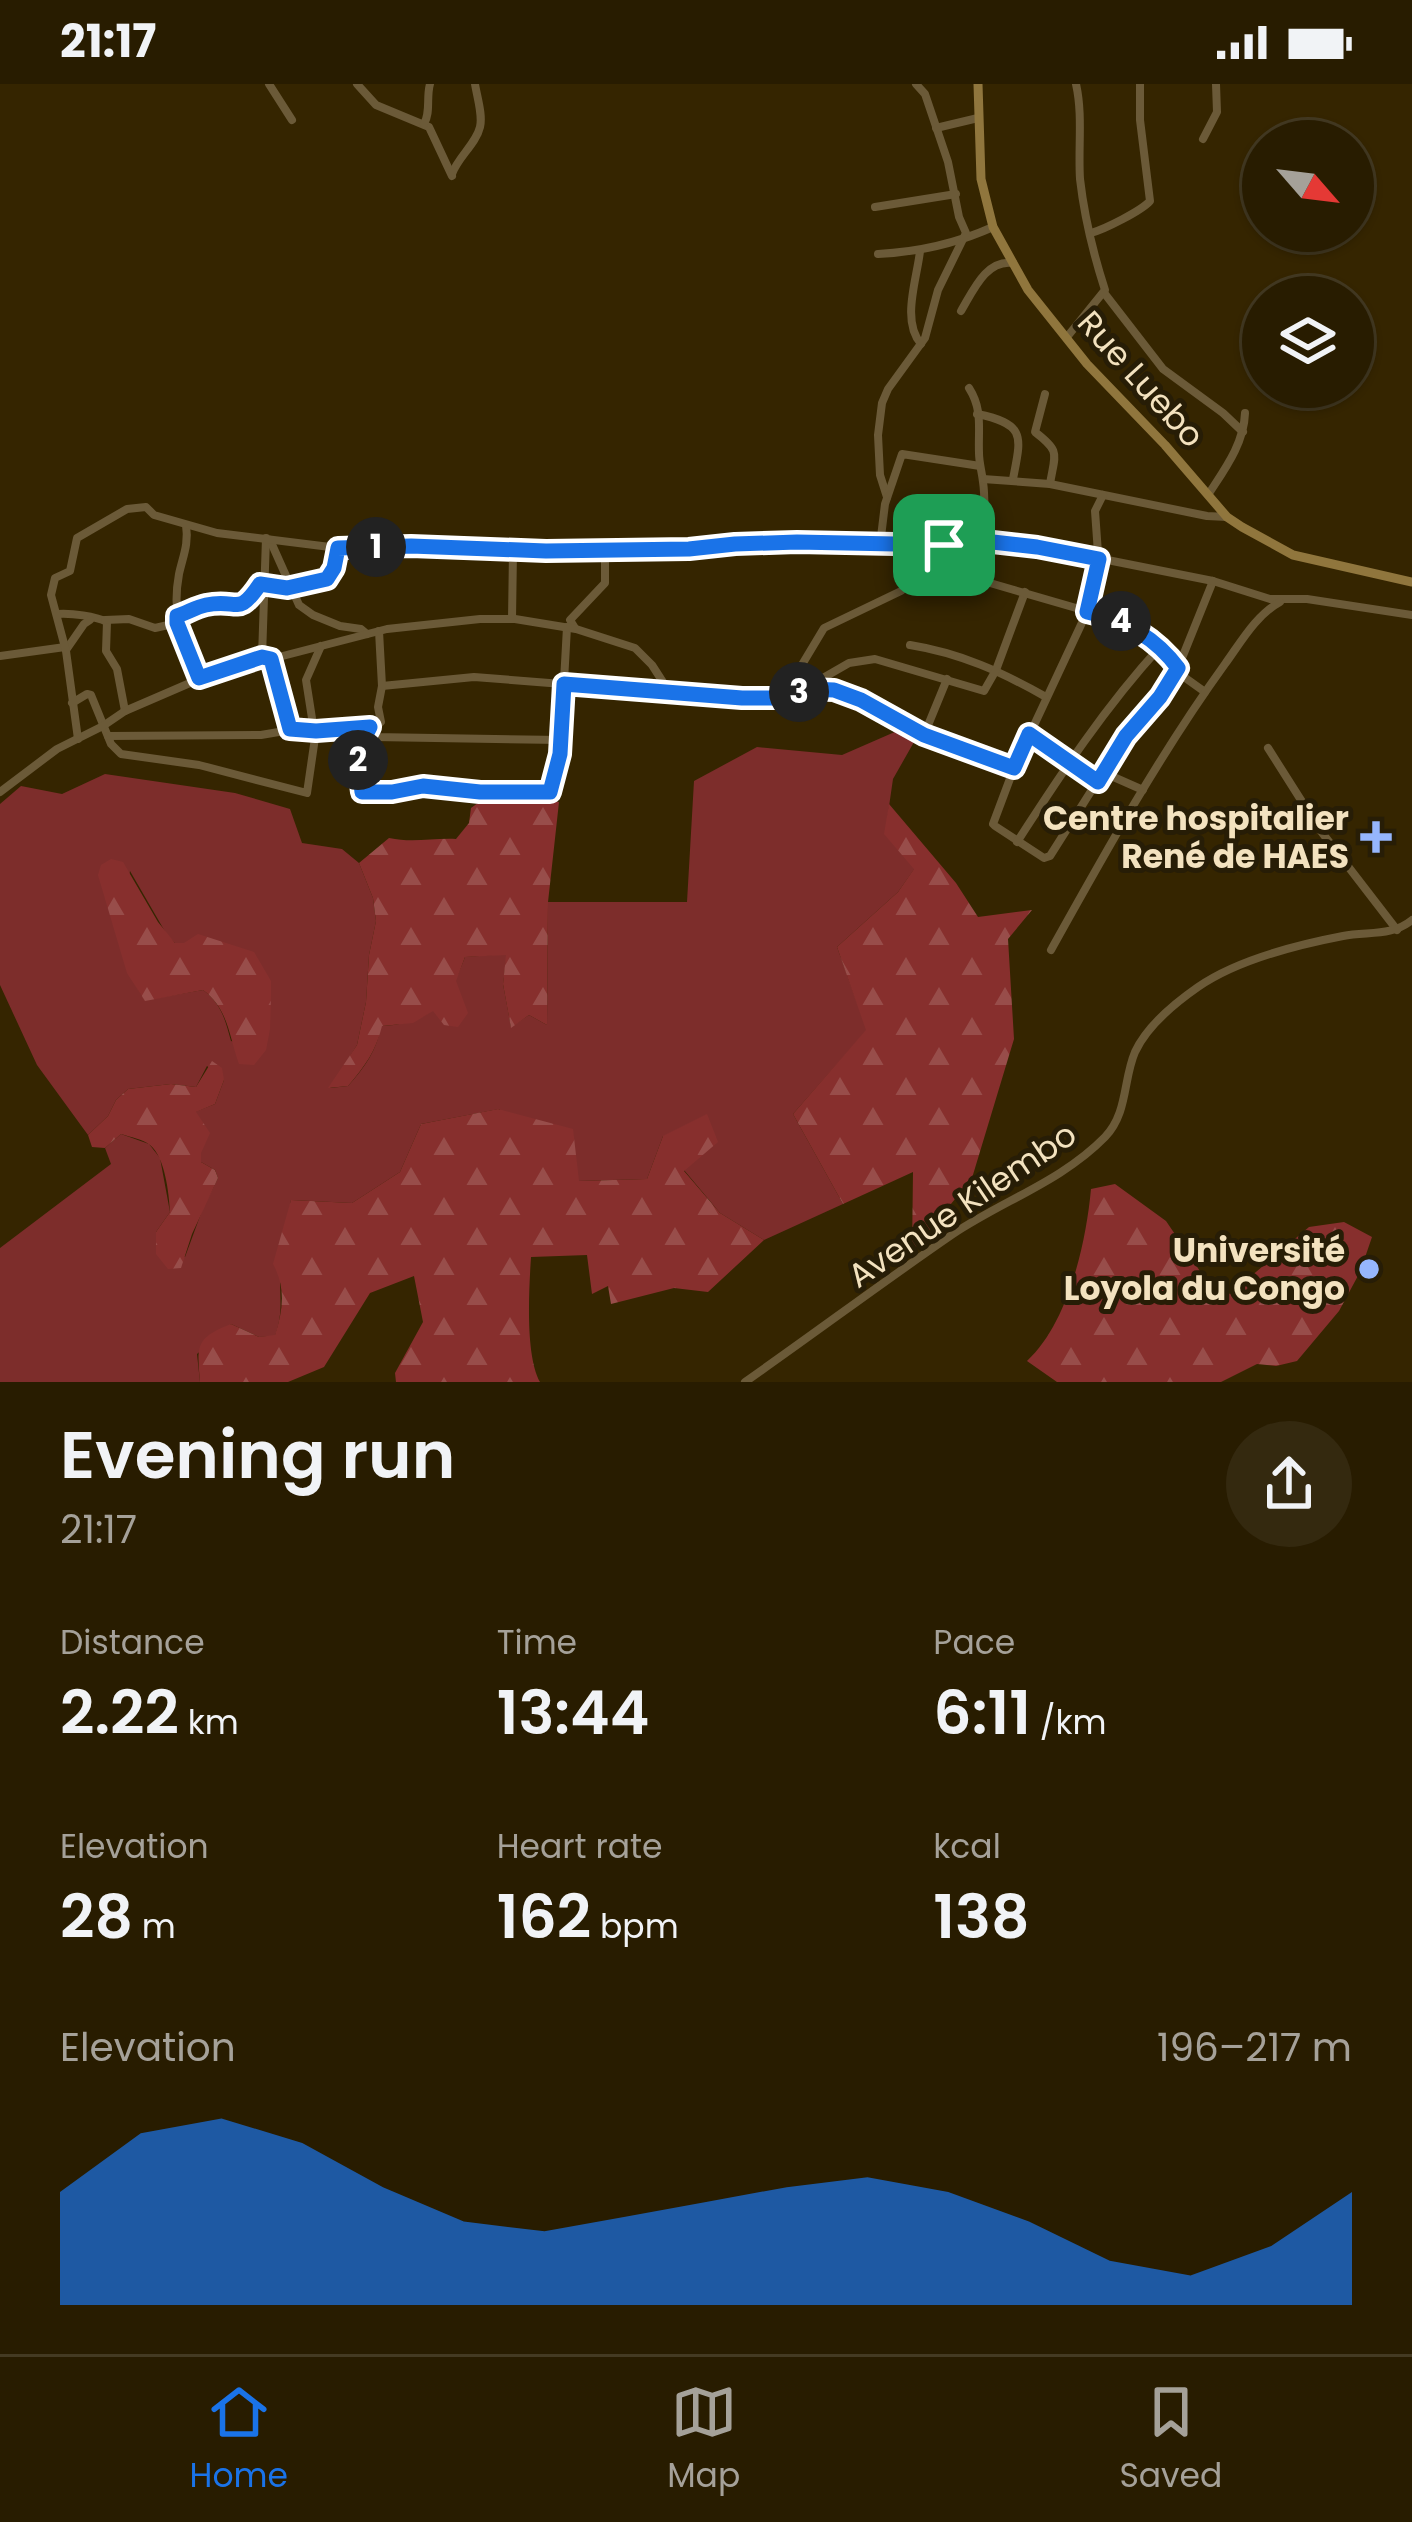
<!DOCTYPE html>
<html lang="en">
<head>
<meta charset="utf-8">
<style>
	body { margin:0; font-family:Poppins,sans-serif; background:#34290f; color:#f1f3f6; height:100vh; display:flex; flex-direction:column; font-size:45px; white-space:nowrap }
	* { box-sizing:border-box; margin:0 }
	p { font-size:39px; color:#a5a199 }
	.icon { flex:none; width:66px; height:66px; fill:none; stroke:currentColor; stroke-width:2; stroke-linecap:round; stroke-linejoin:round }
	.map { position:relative; height:1298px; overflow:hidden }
	.side { display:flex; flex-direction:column; background:#281c00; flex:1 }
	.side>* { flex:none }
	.needle { width:78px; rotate:118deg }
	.buttons { position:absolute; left:1242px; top:36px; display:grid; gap:24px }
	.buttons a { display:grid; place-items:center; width:132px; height:132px; border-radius:50%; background:#281c00; box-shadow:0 3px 9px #0004,0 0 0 3px #443a22; font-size:60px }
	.pin { position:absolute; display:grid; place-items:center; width:102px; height:102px; color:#fff; margin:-51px; border-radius:24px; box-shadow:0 6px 18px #0006 }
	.km { position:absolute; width:60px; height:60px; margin:-30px; border-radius:50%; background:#222; color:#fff; font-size:33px; line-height:60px; text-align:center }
	.round { display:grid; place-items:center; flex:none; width:126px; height:126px; border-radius:63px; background:#34290f }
	.head { display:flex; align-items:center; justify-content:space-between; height:204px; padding:0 60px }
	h1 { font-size:66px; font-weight:600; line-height:90px }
	.stats { display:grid; grid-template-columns:repeat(3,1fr); gap:18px; height:204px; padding:12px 60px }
	.stats div { display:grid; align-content:center }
	.stats b { font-size:60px; font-weight:600 }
	.stats small { font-size:33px; font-weight:400 }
	.stats p { font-size:33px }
	.chart { height:336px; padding:24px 60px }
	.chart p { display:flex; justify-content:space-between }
	.chart svg { width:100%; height:216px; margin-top:12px; fill:#1a73e8; opacity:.7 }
	.status { display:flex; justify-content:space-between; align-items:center; height:84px; padding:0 60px; background:#281c00; direction:ltr }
	.status svg { height:33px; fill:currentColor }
	.dock { display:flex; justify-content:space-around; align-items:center; height:168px; border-top:3px solid #443a22; background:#281c00; font-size:33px; color:#a5a199 }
	.dock a { display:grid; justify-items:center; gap:6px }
	.dock .current { color:#1a73e8 }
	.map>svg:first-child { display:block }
	.green { fill:#7d2d2b; fill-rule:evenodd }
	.forest { fill:url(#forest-firs) }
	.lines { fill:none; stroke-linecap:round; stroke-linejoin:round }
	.street { stroke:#6b5a38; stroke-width:8 }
	.secondary { stroke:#90763d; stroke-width:9 }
	.route-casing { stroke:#fff; stroke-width:24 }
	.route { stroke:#1a73e8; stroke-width:15 }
	.poi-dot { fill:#96b6fd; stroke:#271d06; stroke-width:4.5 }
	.labels { text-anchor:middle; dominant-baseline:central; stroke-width:10; stroke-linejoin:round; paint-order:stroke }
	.street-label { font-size:33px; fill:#f3e2bf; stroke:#271d06 }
	.poi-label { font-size:33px; font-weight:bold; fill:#f3e2bf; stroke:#271d06; text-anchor:end }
</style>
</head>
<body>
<div class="status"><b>21:17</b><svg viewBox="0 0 49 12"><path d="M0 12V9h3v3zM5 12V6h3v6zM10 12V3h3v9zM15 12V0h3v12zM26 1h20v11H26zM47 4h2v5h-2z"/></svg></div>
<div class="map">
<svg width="1412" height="1298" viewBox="0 0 1412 1298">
	<defs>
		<pattern id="forest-firs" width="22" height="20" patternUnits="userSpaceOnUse" patternTransform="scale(3)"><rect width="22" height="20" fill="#872f2d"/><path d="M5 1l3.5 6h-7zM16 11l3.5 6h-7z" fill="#984d4a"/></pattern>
	</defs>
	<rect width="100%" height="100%" fill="#352500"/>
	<path class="green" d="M 897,647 L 914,658 L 893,695 L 885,750 L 915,784 L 898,808 L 837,863 L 867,946 L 793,1030 L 843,1120 L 764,1156 L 720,1129 L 684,1086 L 663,1052 L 647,1095 L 578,1097 L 499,1025 L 421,1040 L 400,1088 L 352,1119 L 291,1116 C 287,1141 280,1169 280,1194 C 280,1217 283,1229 275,1252 L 259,1253 L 231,1240 L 197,1270 L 200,1298 L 0,1298 L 0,1164 L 111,1080 L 105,1064 L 121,1050 L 149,1060 L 160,1074 L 170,1128 L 156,1148 L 185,1173 L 203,1124 L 218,1094 L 215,1086 L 201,1078 L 195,1028 L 215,1020 L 224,996 L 207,982 L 196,1003 L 171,1000 L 128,1005 L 116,1016 L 108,1032 L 88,1051 L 37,981 L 0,901 L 0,720 L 21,702 L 62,710 L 105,690 L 235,709 L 290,725 L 302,759 L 342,765 L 359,779 L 373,814 L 376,837 L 369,871 L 366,918 L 357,961 L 330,1004 L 348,1002 C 365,983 377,966 381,942 C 431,940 448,918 465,873 L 507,870 L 503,900 L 511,943 L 529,931 L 547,941 L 548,818 L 687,818 L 694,697 L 757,663 L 842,671 ZM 130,787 L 167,851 L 175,859 L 184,859 L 266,966 L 231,957 C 225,935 221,919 203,906 L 145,916 C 110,863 121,846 130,787 Z"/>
	<g class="forest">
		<path d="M 482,716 L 559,718 L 548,818 L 547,941 L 529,931 L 511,944 L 503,900 L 506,871 L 465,873 L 456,897 L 468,929 L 458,943 L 444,941 L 433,927 L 413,939 L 382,942 C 376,967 365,982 348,1002 L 328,1004 L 357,961 L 366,918 L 369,871 L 376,837 L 373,814 L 359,779 L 389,754 C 412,759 432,754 456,755 L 469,739 L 471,724 Z"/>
		<polygon points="889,720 956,799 978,833 1032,826 1008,855 1014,955 972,1094 912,1168 913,1088 843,1120 793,1030 866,946 837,863 898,808 914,785 884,750"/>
		<path d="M 111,775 L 123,778 L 158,838 L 175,859 L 184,859 L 198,850 L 254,868 L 271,897 L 271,910 L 270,945 L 266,966 L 254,981 L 239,980 C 229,952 228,924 203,906 L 145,917 L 127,889 L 98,791 L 101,781 Z"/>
		<path d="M 212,977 L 222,984 L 224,996 L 215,1020 L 196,1028 L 210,1049 L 201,1069 L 201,1078 L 215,1086 L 218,1094 L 192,1150 L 181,1184 L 168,1185 L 156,1170 L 156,1148 L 170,1128 C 169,1109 165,1073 150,1061 C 143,1055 130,1053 121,1050 L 105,1064 L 92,1063 L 88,1051 L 108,1032 L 116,1016 L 128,1005 L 171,1000 L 196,1003 Z"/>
		<path d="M 498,1025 L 573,1045 L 579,1097 L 647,1095 L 663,1052 L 707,1030 L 718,1058 L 684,1087 L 720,1129 L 764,1156 L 708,1208 L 674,1204 L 611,1220 L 608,1202 L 592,1210 L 587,1171 L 531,1173 C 529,1205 525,1271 540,1298 L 396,1298 L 395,1289 L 423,1238 L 414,1192 L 370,1209 L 324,1283 L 288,1298 L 200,1298 C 197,1262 195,1254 231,1240 L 259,1253 L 275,1251 C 283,1227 286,1203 273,1180 L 291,1116 L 352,1119 L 400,1088 L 421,1040 Z"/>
		<path d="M 1115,1100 L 1166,1137 L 1206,1196 L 1230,1210 L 1309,1143 L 1344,1138 L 1372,1153 L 1360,1188 L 1339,1227 L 1297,1277 L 1276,1282 L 1257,1280 L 1221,1298 L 1057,1298 L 1027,1277 C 1068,1239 1086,1160 1091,1105 Z"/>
	</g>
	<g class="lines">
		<g class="street">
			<polyline points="269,0 292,36"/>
			<polyline points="357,0 376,21 429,43 452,92"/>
			<path d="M 424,40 C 431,28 426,14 430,0"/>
			<polyline points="936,44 978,34"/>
			<polyline points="1203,55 1217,28 1216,0"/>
			<path d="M 452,90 C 458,73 476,60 480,43 C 483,31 477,13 475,0"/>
			<polyline points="875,123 956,110"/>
			<path d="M 1091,149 C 1105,145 1141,127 1150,117 L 1140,36 L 1140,0"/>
			<path d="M 920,167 C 917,195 901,237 921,260"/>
			<path d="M 878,170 C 920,168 955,160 993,143"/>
			<polyline points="1105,210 1163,285 1223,329 1243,348"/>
			<path d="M 961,227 C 973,207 986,175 1013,179"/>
			<path d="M 1067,253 L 1105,206 C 1094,172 1084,130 1080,95 C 1078,63 1083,31 1076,0"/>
			<path d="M 969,304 C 983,326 978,344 979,369 C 979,379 982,388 983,398 C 986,417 983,437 985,456"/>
			<path d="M 1045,310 L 1035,348 C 1061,368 1055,369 1050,400"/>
			<path d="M 977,330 C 1027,340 1021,353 1013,395"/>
			<polyline points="983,395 1050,400 1207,432 1227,433"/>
			<polyline points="1103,411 1095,427 1099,483 1087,528 1014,684 993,740 995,742 1044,774 1050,772 1126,652 1169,600 1178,584 1213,497"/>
			<path d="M 1208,411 C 1224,386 1244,360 1245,329"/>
			<polyline points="887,413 880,391 878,351 882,319 888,305 925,254 938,206 966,149 959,133 948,78 925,10 916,0"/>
			<path d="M 186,441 C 189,460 183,472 179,490 C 171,533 183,556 199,594"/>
			<polyline points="270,456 299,521 313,531 340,542 361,545 367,550"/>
			<polyline points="880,461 885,420 902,370 980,382"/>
			<polyline points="264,499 287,504 327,495 334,484 338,464"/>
			<path d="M 57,530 C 72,529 95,532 107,538 L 106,567 L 117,585 L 125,627"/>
			<polyline points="177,532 204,521 239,521 247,518 257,503 264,499"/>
			<polyline points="512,535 513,467"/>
			<polyline points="105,536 129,535 155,544 177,539"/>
			<polyline points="575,544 570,536 605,499 605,467"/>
			<path d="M 910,561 C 960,569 1002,588 1046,613"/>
			<polyline points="66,566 84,540 90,536"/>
			<polyline points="0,572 65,563"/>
			<polyline points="262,573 266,454"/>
			<polyline points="271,575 290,645"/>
			<polyline points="794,594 816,598 849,579 875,575 984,607 996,586 1025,508"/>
			<polyline points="382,602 474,593 742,614 778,614 808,605 834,606 861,616 924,651 1014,684"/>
			<polyline points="779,613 794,594 824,544 901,507 920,490 934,488 990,499 1121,537 1149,553 1168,571 1184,593 1205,608"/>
			<polyline points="72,619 87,610 91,611 111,660 121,670 199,681 307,709 316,647"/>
			<polyline points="369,646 374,653 561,656"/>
			<polyline points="314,647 306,596 321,562"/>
			<polyline points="368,648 357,667 361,708 392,708 423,702 480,708 550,708 560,670 567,543"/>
			<polyline points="1029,650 1098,698"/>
			<polyline points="924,651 947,595"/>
			<polyline points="108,652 261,651 302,644 316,647 377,642 381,638 378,623 382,602 379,547"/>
			<polyline points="78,655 66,567 51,511 55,494 70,487 77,454 127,425 146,423 154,431 217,449 338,464 411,462 546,467 689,465 735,459 797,458 944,461 985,456 1037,462 1213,497 1270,515 1307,515 1412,531"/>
			<polyline points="1268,664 1320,746 1397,846"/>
			<polyline points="1103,692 1109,691 1143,706"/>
			<polyline points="0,708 57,665 103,642 125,627 227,583 262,573 271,575 387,545 480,535 515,535 576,545 635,564 652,581 670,609"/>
			<path d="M 1017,758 C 1061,690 1105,623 1160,563"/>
			<path d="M 1051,866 C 1105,769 1160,670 1225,580 C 1241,558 1256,531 1280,518"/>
			<path d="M 745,1298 C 815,1249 883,1198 953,1150 C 1004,1116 1062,1097 1105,1053 C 1128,1029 1123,996 1135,968 C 1147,942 1175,919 1198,903 C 1237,876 1296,861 1343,852 C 1368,847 1391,853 1412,836"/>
		</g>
		<polyline class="secondary" points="978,0 981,95 993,143 1028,206 1087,280 1165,361 1227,433 1242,443 1293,471 1412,498"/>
	</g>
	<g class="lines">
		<g class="route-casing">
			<path id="route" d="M 975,456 L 1037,463 L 1099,475 L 1087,528 C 1125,536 1155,553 1178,584 L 1160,613 L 1126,652 L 1098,698 L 1029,650 L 1014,684 L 924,651 L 861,616 L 834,606 L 808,605 L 778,614 L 742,614 L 564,600 L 560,670 L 550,708 L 480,708 L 423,702 L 392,708 L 362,708 L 357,668 L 370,643 L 316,647 L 290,645 L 271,575 L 262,573 L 199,594 L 177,539 L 177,532 C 187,529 196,523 206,521 C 239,514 237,534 260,500 L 287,504 L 327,495 L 334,484 L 338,464 L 411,462 L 546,467 L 689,465 L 735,460 L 797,458 L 944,461 Z"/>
		</g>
		<use href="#route" class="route"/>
	</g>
	<g class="poi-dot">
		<path d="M1370 735h12v12h12v12h-12v12h-12v-12h-12v-12h12z"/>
		<circle cx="1369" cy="1185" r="12"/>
	</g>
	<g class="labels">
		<g class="street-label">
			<text transform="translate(1141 295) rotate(48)">Rue Luebo</text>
			<text transform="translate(962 1121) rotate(-34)">Avenue Kilembo</text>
		</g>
		<g class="poi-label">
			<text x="1349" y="734">Centre hospitalier<tspan x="1349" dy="38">René de HAES</tspan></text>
			<text x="1345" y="1166">Université<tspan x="1345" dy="38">Loyola du Congo</tspan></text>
		</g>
	</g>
</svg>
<div class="buttons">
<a><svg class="needle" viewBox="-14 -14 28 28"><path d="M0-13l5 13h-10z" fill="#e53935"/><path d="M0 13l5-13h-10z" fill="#a5a199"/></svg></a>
<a><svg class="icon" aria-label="layers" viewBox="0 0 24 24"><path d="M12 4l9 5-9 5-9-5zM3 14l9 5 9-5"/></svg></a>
</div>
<div class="pin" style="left:944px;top:461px;background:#1e9e55"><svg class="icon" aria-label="arrive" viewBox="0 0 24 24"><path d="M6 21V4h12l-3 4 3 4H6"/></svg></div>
<b class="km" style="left:376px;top:463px">1</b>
<b class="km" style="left:358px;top:676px">2</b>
<b class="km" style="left:799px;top:608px">3</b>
<b class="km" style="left:1121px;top:537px">4</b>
</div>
<section class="side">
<div class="head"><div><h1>Evening run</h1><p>21:17</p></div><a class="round"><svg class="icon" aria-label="share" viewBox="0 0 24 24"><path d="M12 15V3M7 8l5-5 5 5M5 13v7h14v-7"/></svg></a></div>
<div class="stats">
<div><p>Distance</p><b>2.22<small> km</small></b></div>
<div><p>Time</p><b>13:44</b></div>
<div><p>Pace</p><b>6:11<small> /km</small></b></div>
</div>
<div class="stats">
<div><p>Elevation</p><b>28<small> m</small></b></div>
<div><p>Heart rate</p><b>162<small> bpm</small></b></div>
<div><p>kcal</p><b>138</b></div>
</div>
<div class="chart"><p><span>Elevation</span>196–217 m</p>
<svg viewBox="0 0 160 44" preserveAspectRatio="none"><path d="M0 44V21L10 9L20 6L30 11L40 20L50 27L60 29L70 26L80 23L90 20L100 18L110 21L120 27L130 35L140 38L150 32L160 21V44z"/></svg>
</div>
</section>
<nav class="dock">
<a class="current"><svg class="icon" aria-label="home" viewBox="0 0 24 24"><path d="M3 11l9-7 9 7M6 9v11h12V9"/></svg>Home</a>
<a><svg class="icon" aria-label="map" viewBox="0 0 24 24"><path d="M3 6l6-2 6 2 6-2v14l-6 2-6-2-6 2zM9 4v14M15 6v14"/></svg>Map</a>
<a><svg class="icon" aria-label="saved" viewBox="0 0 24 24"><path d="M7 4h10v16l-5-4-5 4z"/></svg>Saved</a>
</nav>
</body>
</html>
